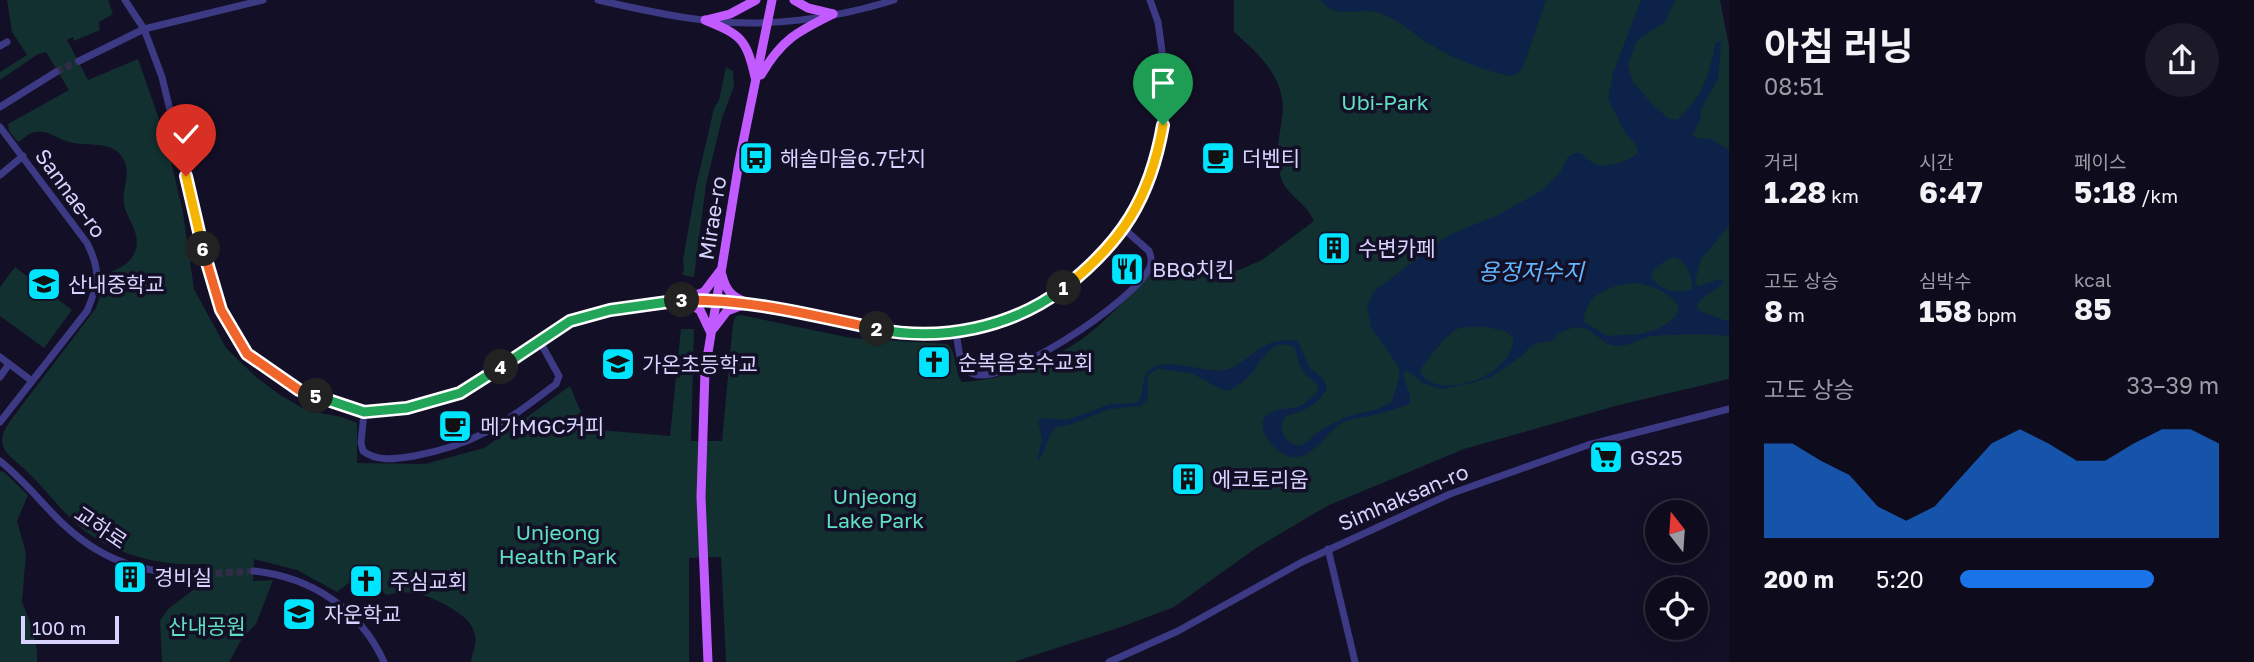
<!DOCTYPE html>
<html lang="ko">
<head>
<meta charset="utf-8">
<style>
	body { margin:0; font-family:"Golos Text","Noto Sans KR",sans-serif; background:#1c1929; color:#f1f3f6; height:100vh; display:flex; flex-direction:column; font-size:26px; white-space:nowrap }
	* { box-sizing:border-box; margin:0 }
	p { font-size:23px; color:#9b9ba3 }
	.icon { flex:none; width:38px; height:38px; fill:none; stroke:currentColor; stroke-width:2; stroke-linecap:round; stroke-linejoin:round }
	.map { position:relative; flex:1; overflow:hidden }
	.panel { display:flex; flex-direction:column; background:#0e0b1c; width:525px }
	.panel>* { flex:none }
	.needle { width:46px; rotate:343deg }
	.buttons { position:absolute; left:1645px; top:500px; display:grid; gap:14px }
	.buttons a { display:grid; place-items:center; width:63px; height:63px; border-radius:50%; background:#0e0b1c; box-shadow:0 4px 18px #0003,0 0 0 2px #2e2b3b; font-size:35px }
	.scale { position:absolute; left:21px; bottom:18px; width:98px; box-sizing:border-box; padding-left:7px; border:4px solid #d9d4ff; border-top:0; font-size:19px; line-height:24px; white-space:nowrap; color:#d9d4ff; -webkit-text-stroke:5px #130f26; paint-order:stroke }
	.pin { position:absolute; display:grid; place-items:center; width:60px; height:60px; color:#fff; margin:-72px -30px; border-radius:50% 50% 50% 0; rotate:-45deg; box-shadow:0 0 7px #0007 }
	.pin .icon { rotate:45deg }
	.km { position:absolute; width:35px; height:35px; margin:-18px; border-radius:50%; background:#222; color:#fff; font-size:19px; line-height:35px; text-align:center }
	.round { display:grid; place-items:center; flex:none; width:74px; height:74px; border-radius:37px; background:#1c1929 }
	.headline { display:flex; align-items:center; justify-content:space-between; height:119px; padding:0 35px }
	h1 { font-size:38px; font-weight:700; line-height:52px }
	.metrics { display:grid; grid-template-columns:repeat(3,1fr); gap:10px; height:119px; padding:7px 35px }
	.metrics div { display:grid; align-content:center }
	.metrics b { font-size:30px; font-weight:700 }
	.metrics small { font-size:19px; font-weight:400 }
	.metrics p { font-size:19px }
	.chart { height:196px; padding:14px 35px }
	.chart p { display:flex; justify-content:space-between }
	.chart svg { width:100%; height:126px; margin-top:7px; fill:#1a73e8; opacity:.7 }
	ul { padding:0 35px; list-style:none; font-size:23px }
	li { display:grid; grid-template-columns:112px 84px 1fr; align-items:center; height:52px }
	li i { height:18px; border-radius:9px; background:#1a73e8 }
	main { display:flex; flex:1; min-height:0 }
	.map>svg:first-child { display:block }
	.green { fill:#12302f }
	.water { fill:#0c2248; fill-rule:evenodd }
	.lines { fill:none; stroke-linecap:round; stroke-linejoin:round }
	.minor-tunnel { stroke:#312d47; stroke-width:7; stroke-dasharray:7 3.5; stroke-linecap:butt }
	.minor { stroke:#3d3a85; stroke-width:7 }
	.major { stroke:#c25bff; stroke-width:9 }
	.split-1-casing { stroke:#fff; stroke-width:14 }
	.split-2-casing { stroke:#fff; stroke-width:14 }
	.split-3-casing { stroke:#fff; stroke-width:14 }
	.split-4-casing { stroke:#fff; stroke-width:14 }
	.split-5-casing { stroke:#fff; stroke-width:14 }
	.split-6-casing { stroke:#fff; stroke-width:14 }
	.split-7-casing { stroke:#fff; stroke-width:14 }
	.split-1 { stroke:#f5b400; stroke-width:9 }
	.split-2 { stroke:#22a559; stroke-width:9 }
	.split-3 { stroke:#f0652b; stroke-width:9 }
	.split-4 { stroke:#22a559; stroke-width:9 }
	.split-5 { stroke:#22a559; stroke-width:9 }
	.split-6 { stroke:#f0652b; stroke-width:9 }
	.split-7 { stroke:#f5b400; stroke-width:9 }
	.labels { text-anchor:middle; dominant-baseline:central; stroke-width:7; stroke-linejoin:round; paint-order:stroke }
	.park-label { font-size:21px; fill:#5fe0c0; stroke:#130f26 }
	.poi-label { font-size:21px; fill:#d9d4ff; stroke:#130f26; text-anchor:start }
	.street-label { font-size:21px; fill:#d9d4ff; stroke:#130f26 }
	.water-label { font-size:23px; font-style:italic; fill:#62b6ff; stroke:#130f26 }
</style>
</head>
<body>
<main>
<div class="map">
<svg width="1729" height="662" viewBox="0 0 1729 662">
	<rect width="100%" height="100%" fill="#130f26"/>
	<g class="green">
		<path d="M 7,0 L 108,0 L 113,14 L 99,22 L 100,30 L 74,41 L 73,37 L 67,40 L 88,80 L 138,59 L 166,139 L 183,213 L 194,289 L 226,348 L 256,377 L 280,395 L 308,411 L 342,417 L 357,423 L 357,463 L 425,464 L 484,448 L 570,386 L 588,429 L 670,436 L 681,329 L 694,329 L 691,441 L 722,441 L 733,323 L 736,316 L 741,315 L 851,338 L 947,344 C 958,354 954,371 962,382 C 1006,380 1063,357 1096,328 C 1121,306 1142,281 1167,260 L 1172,259 L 1214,273 L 1239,270 L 1262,260 L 1314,221 C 1307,203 1287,196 1281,178 C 1274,154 1279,141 1282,118 C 1288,80 1260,55 1234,32 L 1234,0 L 1720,0 L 1729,46 L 1729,379 L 1619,405 L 1464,449 L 1327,506 L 1256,548 L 1174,607 L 1121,627 L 1014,662 L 726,662 L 721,557 L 689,558 L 689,662 L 471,662 C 472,652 477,645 475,635 C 472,622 464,617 454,610 C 432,596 412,588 386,595 L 366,570 L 337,592 L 297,570 L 254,559 L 253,581 L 273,580 L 256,624 L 243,637 L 229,662 L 162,662 L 160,621 L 168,609 L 205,581 L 206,564 C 175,566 141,561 112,547 C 101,542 89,535 80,527 C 58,508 42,484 20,465 C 14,460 6,454 3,446 C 0,436 5,429 10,421 L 96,308 L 103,286 L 103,274 C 126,269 144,254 134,229 C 131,221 125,212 124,204 C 121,188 133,173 122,157 C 111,139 83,148 67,141 C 56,138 48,130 36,132 C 30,132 23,139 18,142 L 9,131 L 8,124 L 69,90 L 46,52 L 38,54 L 0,80 L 0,72 L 27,55 L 12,32 Z"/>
		<polygon points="726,67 733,71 734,86 722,118 706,185 694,277 682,275 684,270 683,260 696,186 714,108 719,100"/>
		<polygon points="15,267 72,310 44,348 0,316 0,287"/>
		<polygon points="0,471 4,472 28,495 17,521 26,553 22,602 32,627 37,650 37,662 0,662"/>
	</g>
	<g class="water">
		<path d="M 1321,0 L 1546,0 L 1523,67 L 1519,73 L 1511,76 C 1480,70 1452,58 1426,42 C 1411,32 1398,19 1380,13 C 1360,6 1335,21 1321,0 Z"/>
		<path d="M 1641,0 L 1675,0 L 1665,22 L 1641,37 L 1636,43 L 1628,65 L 1633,82 L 1654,106 L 1668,118 L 1677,120 C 1704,95 1708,77 1716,42 L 1720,41 L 1721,44 L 1718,78 L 1700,112 L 1701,118 L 1693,134 L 1696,138 L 1711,139 L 1729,150 L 1729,226 L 1701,259 L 1695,282 L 1699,286 L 1719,279 L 1723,282 C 1717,292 1700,295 1697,307 L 1700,311 L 1729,322 L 1729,336 L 1696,334 L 1651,336 L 1627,345 L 1616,346 L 1608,344 L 1587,329 L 1575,327 L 1561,332 L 1552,341 L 1537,343 L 1528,349 L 1522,356 L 1491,377 L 1468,384 L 1442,389 L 1423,383 L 1407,370 L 1403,374 L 1410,396 L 1410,403 L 1407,405 C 1394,410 1379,414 1365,417 C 1358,418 1351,418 1344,422 C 1326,431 1318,453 1298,457 C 1281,461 1250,429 1268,414 C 1277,407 1290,410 1300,406 C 1306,403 1312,397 1317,393 L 1318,386 C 1314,379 1306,377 1302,370 C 1298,364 1298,355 1295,348 C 1273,335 1263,360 1251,374 C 1245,381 1236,387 1228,391 L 1221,389 L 1191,373 L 1158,369 L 1148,375 L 1148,398 L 1141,406 L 1110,409 L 1069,425 L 1056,427 C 1046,437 1047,449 1039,460 L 1037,460 L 1042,440 L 1038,420 L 1040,418 L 1067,420 L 1110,404 L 1137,403 C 1147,393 1139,377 1151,369 C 1166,356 1208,374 1225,370 C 1232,369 1239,363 1244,360 C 1265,345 1271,338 1298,341 L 1310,368 L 1323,379 L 1327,388 C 1323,399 1310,408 1299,412 C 1294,414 1288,414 1284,419 C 1277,430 1288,447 1301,445 C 1308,443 1313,436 1318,432 C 1326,427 1334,423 1342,419 C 1358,411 1377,413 1392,401 L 1399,378 L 1399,367 L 1371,327 L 1367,308 L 1373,292 L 1449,235 L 1496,216 L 1541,191 L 1559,174 L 1568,157 L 1575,153 L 1581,153 C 1585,157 1589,161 1595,164 C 1606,169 1629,161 1638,153 L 1636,145 L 1624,131 L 1608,99 L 1613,73 ZM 1675,257 C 1688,264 1692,275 1692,289 C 1677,294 1657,291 1651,275 C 1657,266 1664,260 1675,257 ZM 1636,283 C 1652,285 1671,293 1679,307 L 1675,317 L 1666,324 L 1658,329 L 1640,334 L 1608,336 L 1584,322 C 1584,293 1613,285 1636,283 ZM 1485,327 L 1505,331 L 1513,337 C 1515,378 1433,403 1420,371 C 1424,363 1450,331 1457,329 C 1465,326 1477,328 1485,327 Z"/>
	</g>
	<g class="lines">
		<g class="minor-tunnel">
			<polyline points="56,72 79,61"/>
			<polyline points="205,574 254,571"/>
		</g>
		<g class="minor">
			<polyline points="125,0 144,29 162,77 207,264 221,310 247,354 299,390 364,412 407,408 460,393 570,321 610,310 643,304 683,300 717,300 777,308 884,330 932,334 956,332 1000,322 1034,306 1060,291 1090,267 1117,240 1147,187 1158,155 1165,109 1162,51 1158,22 1150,0"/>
			<path d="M 598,0 C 633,8 668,16 703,20 C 766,28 834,19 894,0"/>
			<polyline points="0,46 7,42"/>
			<polyline points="79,61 144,29 263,0"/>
			<polyline points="0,107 56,72"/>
			<path d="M 0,127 L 87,243 C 101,271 99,283 87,311 L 0,422"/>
			<polyline points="0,175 23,156"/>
			<path d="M 956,332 C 958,343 959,366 969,372 C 999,393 1137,299 1150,267 C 1152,262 1151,256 1149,251 L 1124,229"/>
			<polyline points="0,357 32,381"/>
			<polyline points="0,377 9,364"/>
			<path d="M 364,412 L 361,443 L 363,451 C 377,462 396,459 414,456 C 479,444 505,422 556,384 L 559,376 L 539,340"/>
			<path d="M 0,461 C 20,477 36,496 54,515 C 98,561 142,575 205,574"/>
			<polyline points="1328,549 1355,662"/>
			<path d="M 254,571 C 311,577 360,609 384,662"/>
			<polyline points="1109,662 1178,631 1302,562 1450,494 1588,445 1729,409"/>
		</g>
		<g class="major">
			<polyline points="794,0 808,8 833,14"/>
			<path d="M 705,20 C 741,35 746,38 755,77"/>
			<polyline points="706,20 730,14 756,0"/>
			<path d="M 761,75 C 782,39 797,32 833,14"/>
			<path d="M 722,275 C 726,291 732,297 748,303"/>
			<polyline points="683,300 704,292 720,271"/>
			<polyline points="683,300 700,310 710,331"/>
			<polyline points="714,328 727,311 748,303"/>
			<polyline points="708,662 701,497 705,371 739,162 772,0"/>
		</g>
	</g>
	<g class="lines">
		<g class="split-1-casing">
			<path id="split-1" d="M 1064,288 C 1122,242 1150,199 1163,125"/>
		</g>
		<g class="split-2-casing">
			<path id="split-2" d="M 877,329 C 941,342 1011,328 1064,288"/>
		</g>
		<g class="split-3-casing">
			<path id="split-3" d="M 682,300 C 748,299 812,315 877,329"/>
		</g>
		<g class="split-4-casing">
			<polyline id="split-4" points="501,367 570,321 610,310 682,300"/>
		</g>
		<g class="split-5-casing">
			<polyline id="split-5" points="316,396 364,412 407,408 460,393 501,367"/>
		</g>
		<g class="split-6-casing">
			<polyline id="split-6" points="203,249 221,310 247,354 299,390 316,396"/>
		</g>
		<g class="split-7-casing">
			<polyline id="split-7" points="186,176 203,249"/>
		</g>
		<use href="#split-1" class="split-1"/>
		<use href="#split-2" class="split-2"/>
		<use href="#split-3" class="split-3"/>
		<use href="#split-4" class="split-4"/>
		<use href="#split-5" class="split-5"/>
		<use href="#split-6" class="split-6"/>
		<use href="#split-7" class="split-7"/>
	</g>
	<defs>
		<g id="bus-square" transform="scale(1.75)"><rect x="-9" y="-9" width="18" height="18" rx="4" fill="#00e5ff" stroke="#130f26"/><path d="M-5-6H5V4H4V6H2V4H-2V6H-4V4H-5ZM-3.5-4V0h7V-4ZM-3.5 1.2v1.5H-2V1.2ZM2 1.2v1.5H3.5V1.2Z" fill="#111"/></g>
		<g id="cafe-square" transform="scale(1.75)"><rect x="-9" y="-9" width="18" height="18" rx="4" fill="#00e5ff" stroke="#130f26"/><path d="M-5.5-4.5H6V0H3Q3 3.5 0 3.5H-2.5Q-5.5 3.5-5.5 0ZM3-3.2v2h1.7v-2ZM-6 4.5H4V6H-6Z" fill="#111"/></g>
		<g id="building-square" transform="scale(1.75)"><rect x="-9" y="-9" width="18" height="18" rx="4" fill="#00e5ff" stroke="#130f26"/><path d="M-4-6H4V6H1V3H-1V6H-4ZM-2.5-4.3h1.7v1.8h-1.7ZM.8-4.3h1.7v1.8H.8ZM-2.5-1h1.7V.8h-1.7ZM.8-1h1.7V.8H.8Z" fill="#111"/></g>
		<g id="restaurant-square" transform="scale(1.75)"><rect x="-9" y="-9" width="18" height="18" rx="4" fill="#00e5ff" stroke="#130f26"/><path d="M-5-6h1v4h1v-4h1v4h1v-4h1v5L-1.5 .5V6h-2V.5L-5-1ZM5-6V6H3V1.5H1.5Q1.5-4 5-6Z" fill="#111"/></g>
		<g id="school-square" transform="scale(1.75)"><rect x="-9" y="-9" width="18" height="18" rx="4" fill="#00e5ff" stroke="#130f26"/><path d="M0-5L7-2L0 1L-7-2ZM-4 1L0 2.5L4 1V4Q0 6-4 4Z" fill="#111"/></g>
		<g id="church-square" transform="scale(1.75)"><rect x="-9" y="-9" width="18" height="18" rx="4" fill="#00e5ff" stroke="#130f26"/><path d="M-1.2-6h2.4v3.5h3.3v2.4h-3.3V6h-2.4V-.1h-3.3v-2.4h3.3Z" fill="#111"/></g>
		<g id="supermarket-square" transform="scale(1.75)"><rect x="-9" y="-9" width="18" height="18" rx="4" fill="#00e5ff" stroke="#130f26"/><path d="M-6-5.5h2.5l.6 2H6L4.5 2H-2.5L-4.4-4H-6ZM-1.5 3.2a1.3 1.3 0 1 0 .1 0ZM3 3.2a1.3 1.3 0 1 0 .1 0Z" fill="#111"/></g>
	</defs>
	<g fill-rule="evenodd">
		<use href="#bus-square" x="756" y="158"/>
		<use href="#cafe-square" x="1218" y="158"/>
		<use href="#building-square" x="1334" y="248"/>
		<use href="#restaurant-square" x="1127" y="269"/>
		<use href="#school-square" x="44" y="284"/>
		<use href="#church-square" x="934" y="362"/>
		<use href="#school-square" x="618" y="364"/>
		<use href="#cafe-square" x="455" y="426"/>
		<use href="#supermarket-square" x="1606" y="457"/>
		<use href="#building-square" x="1188" y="479"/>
		<use href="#building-square" x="130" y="577"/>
		<use href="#church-square" x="366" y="581"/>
		<use href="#school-square" x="299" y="614"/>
	</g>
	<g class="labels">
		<g class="park-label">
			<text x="1385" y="102">Ubi-Park</text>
			<text x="875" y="496">Unjeong<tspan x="875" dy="24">Lake Park</tspan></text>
			<text x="558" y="532">Unjeong<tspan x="558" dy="24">Health Park</tspan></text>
			<text x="207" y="626">산내공원</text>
		</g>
		<g class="poi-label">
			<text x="780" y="158">해솔마을6.7단지</text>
			<text x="1242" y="158">더벤티</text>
			<text x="1358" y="248">수변카페</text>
			<text x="1152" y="269">BBQ치킨</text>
			<text x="68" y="284">산내중학교</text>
			<text x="958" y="362">순복음호수교회</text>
			<text x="642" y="364">가온초등학교</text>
			<text x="480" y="426">메가MGC커피</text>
			<text x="1630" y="457">GS25</text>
			<text x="1212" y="479">에코토리움</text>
			<text x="154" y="577">경비실</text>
			<text x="390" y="581">주심교회</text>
			<text x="324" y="614">자운학교</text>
		</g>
		<g class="street-label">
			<text transform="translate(71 193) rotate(54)">Sannae-ro</text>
			<text transform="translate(712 218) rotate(-81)">Mirae-ro</text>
			<text transform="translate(1403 497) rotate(-23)">Simhaksan-ro</text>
			<text transform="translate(101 527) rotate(34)">교하로</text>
		</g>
		<g class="water-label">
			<text x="1531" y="271">용정저수지</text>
		</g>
	</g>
</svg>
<div class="buttons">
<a><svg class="needle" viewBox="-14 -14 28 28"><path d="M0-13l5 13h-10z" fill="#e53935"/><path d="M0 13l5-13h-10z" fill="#9b9ba3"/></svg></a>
<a><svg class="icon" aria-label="locate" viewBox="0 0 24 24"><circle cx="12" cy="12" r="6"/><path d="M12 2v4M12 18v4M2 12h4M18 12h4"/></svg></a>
</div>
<div class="scale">100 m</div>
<div class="pin" style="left:1163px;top:125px;background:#1e9e55"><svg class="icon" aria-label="arrive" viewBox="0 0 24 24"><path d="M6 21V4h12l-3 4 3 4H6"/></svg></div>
<div class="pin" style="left:186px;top:176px;background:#d93025"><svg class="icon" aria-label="check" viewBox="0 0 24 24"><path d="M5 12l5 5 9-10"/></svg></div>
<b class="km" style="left:1064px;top:288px">1</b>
<b class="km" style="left:877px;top:329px">2</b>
<b class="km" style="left:682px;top:300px">3</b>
<b class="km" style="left:501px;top:367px">4</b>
<b class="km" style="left:316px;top:396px">5</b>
<b class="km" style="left:203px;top:249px">6</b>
</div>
<section class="panel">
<div class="headline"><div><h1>아침 러닝</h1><p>08:51</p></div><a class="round"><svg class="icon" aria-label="share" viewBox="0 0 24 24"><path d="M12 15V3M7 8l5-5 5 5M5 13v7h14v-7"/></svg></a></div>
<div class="metrics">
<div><p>거리</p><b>1.28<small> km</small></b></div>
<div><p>시간</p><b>6:47</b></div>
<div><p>페이스</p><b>5:18<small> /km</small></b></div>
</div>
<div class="metrics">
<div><p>고도 상승</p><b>8<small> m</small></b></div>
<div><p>심박수</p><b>158<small> bpm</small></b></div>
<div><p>kcal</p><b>85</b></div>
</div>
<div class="chart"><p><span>고도 상승</span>33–39 m</p>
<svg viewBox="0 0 160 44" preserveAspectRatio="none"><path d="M0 44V11L10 11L20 17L30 22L40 33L50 38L60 33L70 22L80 11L90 6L100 11L110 17L120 17L130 11L140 6L150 6L160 11V44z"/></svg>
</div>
<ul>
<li><b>200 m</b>5:20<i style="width:75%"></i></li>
</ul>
</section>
</main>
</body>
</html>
